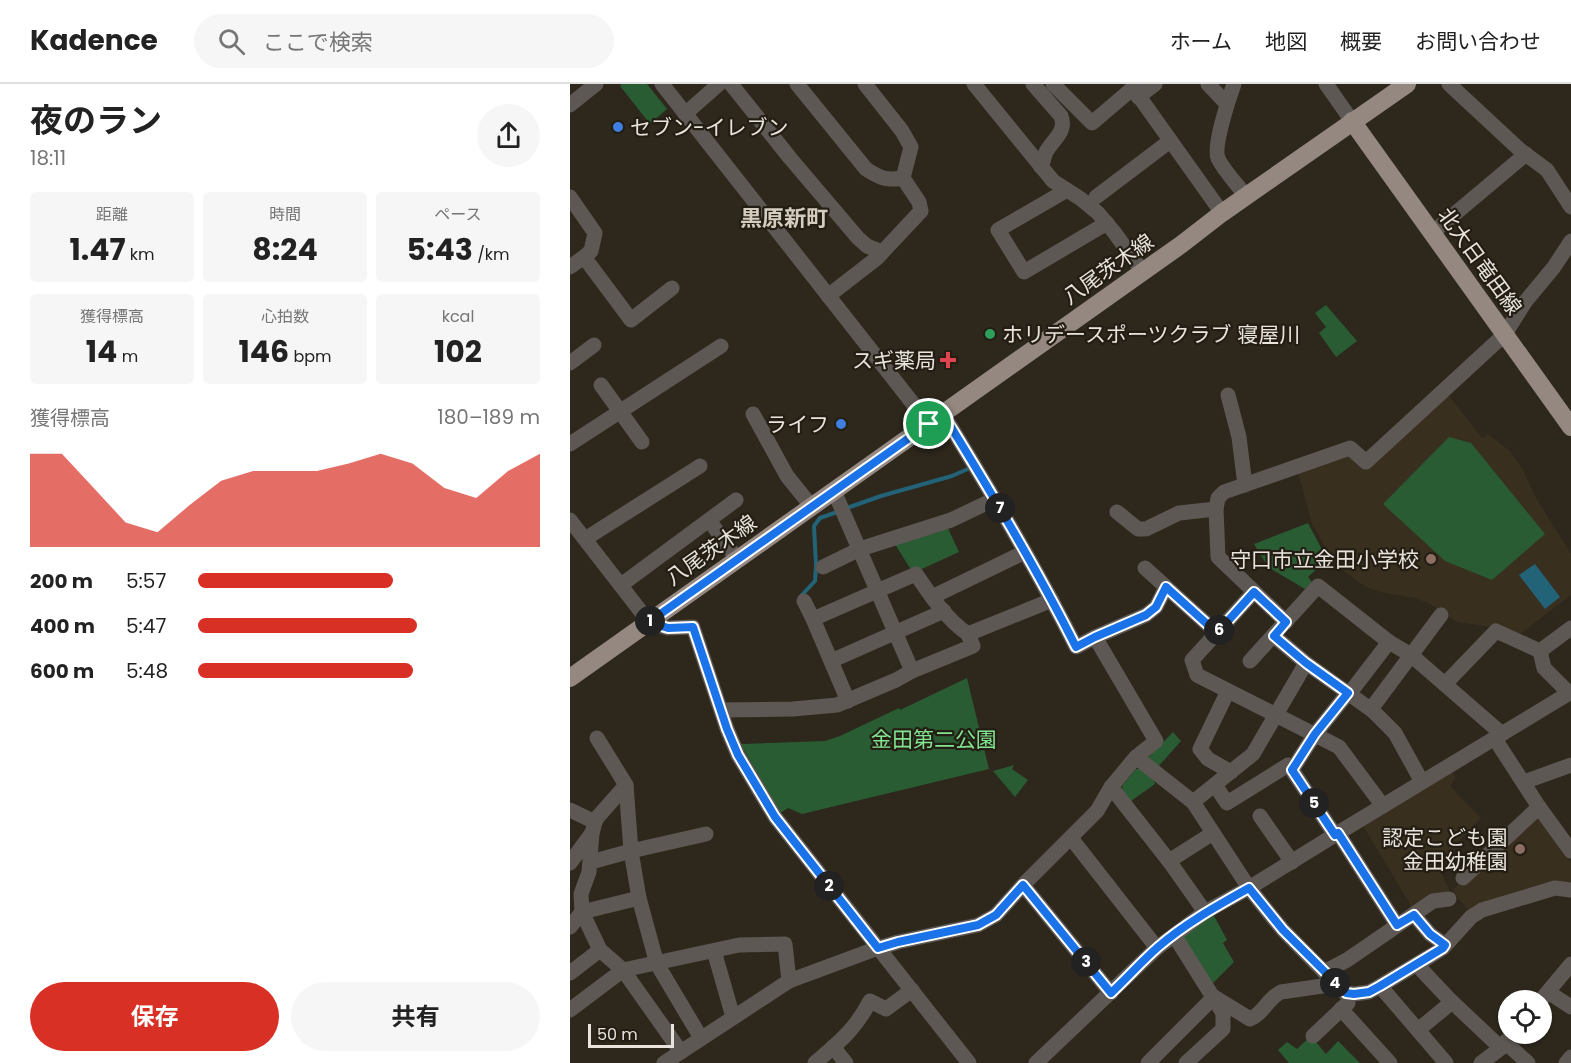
<!DOCTYPE html>
<html lang="ja">
<head>
<meta charset="utf-8">
<style>
	body { margin:0; font-family:Poppins,"Noto Sans JP",sans-serif; background:#f6f6f6; color:#222; height:100vh; display:flex; flex-direction:column; font-size:22px; white-space:nowrap }
	* { box-sizing:border-box; margin:0 }
	p { font-size:20px; color:#767676 }
	.icon { flex:none; width:33px; height:33px; fill:none; stroke:currentColor; stroke-width:2; stroke-linecap:round; stroke-linejoin:round }
	.map { position:relative; flex:1; overflow:hidden }
	.sheet { display:flex; flex-direction:column; background:#fff; width:570px }
	.sheet>* { flex:none }
	.controls { position:absolute; left:928px; top:906px; display:grid; gap:12px }
	.controls a { display:grid; place-items:center; width:54px; height:54px; border-radius:50%; background:#fff; box-shadow:0 2px 4px #0004; font-size:30px }
	.scale { position:absolute; left:18px; bottom:15px; width:86px; box-sizing:border-box; padding-left:6px; border:3px solid #e8e4dd; border-top:0; font-size:16px; line-height:21px; white-space:nowrap; color:#e8e4dd; -webkit-text-stroke:4px #231d13; paint-order:stroke }
	.pin { position:absolute; display:grid; place-items:center; width:51px; height:51px; color:#fff; margin:-26px; border:3px solid #fff; border-radius:50%; box-shadow:0 2px 6px #0007 }
	.km { position:absolute; width:30px; height:30px; margin:-15px; border-radius:50%; background:#222; color:#fff; font-size:16px; line-height:30px; text-align:center }
	.round { display:grid; place-items:center; flex:none; width:63px; height:63px; border-radius:32px; background:#f6f6f6 }
	.overview { display:flex; align-items:center; justify-content:space-between; height:102px; padding:0 30px }
	h1 { font-size:33px; font-weight:700; line-height:45px }
	.stats { display:grid; grid-template-columns:repeat(3,1fr); gap:9px; height:102px; padding:6px 30px }
	.stats div { display:grid; align-content:center; border-radius:6px; background:#f6f6f6; text-align:center }
	.stats b { font-size:30px; font-weight:700 }
	.stats small { font-size:16px; font-weight:400 }
	.stats p { font-size:16px }
	.chart { height:168px; padding:12px 30px }
	.chart p { display:flex; justify-content:space-between }
	.chart svg { width:100%; height:108px; margin-top:6px; fill:#d93025; opacity:.7 }
	.cta { display:flex; gap:12px; margin-top:auto; padding:12px 30px }
	.cta a { flex:1; height:69px; border-radius:36px; background:#d93025; color:#fff; font-size:24px; font-weight:700; line-height:69px; text-align:center }
	.cta a+a { background:#f6f6f6; color:#222 }
	ul { padding:0 30px; list-style:none; font-size:20px }
	li { display:grid; grid-template-columns:96px 72px 1fr; align-items:center; height:45px }
	li i { height:15px; border-radius:8px; background:#d93025 }
	header { display:flex; align-items:center; gap:36px; box-sizing:border-box; height:84px; padding:0 30px; background:#fff; border-bottom:2px solid #e0e0e0 }
	header strong { font-size:28px }
	nav { display:flex; gap:33px; margin-inline-start:auto; font-size:21px }
	.search { width:420px; height:54px; background:#f6f6f6; display:flex; align-items:center; gap:15px; box-sizing:border-box; padding:0 21px; border-radius:33px; color:#767676; font-size:22px }
	main { display:flex; flex:1; min-height:0 }
	.map>svg:first-child { display:block }
	.built { fill:#382f1e }
	.green { fill:#295c33 }
	.water { fill:#236378 }
	.lines { fill:none; stroke-linecap:round; stroke-linejoin:round }
	.stream { stroke:#236378; stroke-width:4 }
	.minor { stroke:#5e5855; stroke-width:15 }
	.major { stroke:#948881; stroke-width:18 }
	.route-casing { stroke:#fff; stroke-width:12 }
	.route { stroke:#1a73e8; stroke-width:8 }
	.shop-dot { fill:#3f7fe0; stroke:#231d13; stroke-width:2 }
	.leisure-dot { fill:#2e9e5b; stroke:#231d13; stroke-width:2 }
	.health-dot { fill:#e0444e; stroke:#231d13; stroke-width:2 }
	.education-dot { fill:#8d6e63; stroke:#231d13; stroke-width:2 }
	.labels { text-anchor:middle; dominant-baseline:central; stroke-width:4.5; stroke-linejoin:round; paint-order:stroke }
	.poi-label { font-size:21px; fill:#e8e4dd; stroke:#231d13; text-anchor:end }
	.street-label { font-size:21px; fill:#e8e4dd; stroke:#231d13 }
	.park-label { font-size:21px; fill:#80e491; stroke:#231d13 }
	.neighbourhood-label { font-size:22px; font-weight:bold; fill:#d4cdbf; stroke:#231d13 }
</style>
</head>
<body>
<header>
<strong>Kadence</strong>
<div class="search"><svg class="icon" aria-label="search" viewBox="0 0 24 24"><circle cx="10" cy="10" r="6"/><path d="M15 15l6 6"/></svg>ここで検索</div>
<nav><a>ホーム</a><a>地図</a><a>概要</a><a>お問い合わせ</a></nav>
</header>
<main>
<section class="sheet">
<div class="overview"><div><h1>夜のラン</h1><p>18:11</p></div><a class="round"><svg class="icon" aria-label="share" viewBox="0 0 24 24"><path d="M12 15V3M7 8l5-5 5 5M5 13v7h14v-7"/></svg></a></div>
<div class="stats">
<div><p>距離</p><b>1.47<small> km</small></b></div>
<div><p>時間</p><b>8:24</b></div>
<div><p>ペース</p><b>5:43<small> /km</small></b></div>
</div>
<div class="stats">
<div><p>獲得標高</p><b>14<small> m</small></b></div>
<div><p>心拍数</p><b>146<small> bpm</small></b></div>
<div><p>kcal</p><b>102</b></div>
</div>
<div class="chart"><p><span>獲得標高</span>180–189 m</p>
<svg viewBox="0 0 160 44" preserveAspectRatio="none"><path d="M0 44V6L10 6L20 20L30 34L40 38L50 27L60 17L70 13L80 13L90 13L100 10L110 6L120 10L130 20L140 24L150 13L160 6V44z"/></svg>
</div>
<ul>
<li><b>200 m</b>5:57<i style="width:57%"></i></li>
<li><b>400 m</b>5:47<i style="width:64%"></i></li>
<li><b>600 m</b>5:48<i style="width:63%"></i></li>
</ul>
<div class="cta"><a>保存</a><a>共有</a></div>
</section>
<div class="map">
<svg width="1001" height="979" viewBox="0 0 1001 979">
	<rect width="100%" height="100%" fill="#2d271c"/>
	<g class="built">
		<polygon points="877,309 912,354 918,350 940,367 954,387 965,412 1001,470 1001,511 950,550 934,545 887,538 860,520 845,514 814,509 794,502 765,480 742,440 728,388 779,370 792,385"/>
		<polygon points="880,686 886,694 880,702 911,734 881,765 867,781 880,807 843,825 792,740"/>
		<polygon points="970,731 1001,779 1001,801 899,828 882,806 962,732"/>
	</g>
	<g class="green">
		<polygon points="52,0 77,0 97,25 80,40 50,2"/>
		<polygon points="756,221 787,257 766,273 749,249 756,243 745,229"/>
		<polygon points="879,353 901,359 975,450 922,496 875,477 813,420"/>
		<polygon points="738,439 757,475 738,493 742,498 735,505 698,483 684,460"/>
		<polygon points="376,440 389,468 343,489 323,457"/>
		<polygon points="397,594 419,685 232,730 218,724 212,728 209,728 171,660 255,657 270,652 329,624 330,626"/>
		<polygon points="603,648 611,657 587,684 576,676"/>
		<polygon points="444,681 442,685 458,696 445,713 423,687"/>
		<polygon points="566,685 570,685 584,696 585,700 561,717 553,707 552,702"/>
		<polygon points="643,830 657,856 653,859 664,878 640,902 613,857 614,848"/>
		<polygon points="741,952 756,970 768,957 790,979 719,979 708,966 717,958 727,965"/>
	</g>
	<polygon class="water" points="965,480 990,513 975,525 949,491"/>
	<g class="lines">
		<g class="stream">
			<polyline points="277,424 311,412 382,392 400,384"/>
			<polyline points="231,512 245,497 246,481 244,442 250,434 270,427"/>
		</g>
		<g class="minor">
			<polyline points="92,0 359,340"/>
			<polyline points="161,0 220,74 288,154 297,162 312,168"/>
			<path d="M 227,0 L 296,85 C 310,94 316,97 333,94"/>
			<polyline points="404,0 483,97 511,115 528,129 544,148 573,188"/>
			<path d="M 463,0 L 491,32 C 497,48 483,55 476,68 C 474,73 473,78 471,83"/>
			<polyline points="483,0 522,39 563,4"/>
			<polyline points="568,0 563,4 652,129"/>
			<polyline points="638,0 657,20"/>
			<path d="M 664,0 C 659,14 643,62 648,74 C 651,83 670,104 676,112"/>
			<polyline points="756,0 782,37"/>
			<polyline points="879,0 950,66 977,86 1001,123"/>
			<polyline points="568,13 585,0"/>
			<polyline points="0,21 26,0"/>
			<polyline points="115,30 149,0"/>
			<polyline points="497,106 428,146 454,188 537,139"/>
			<polyline points="0,113 25,149 21,167 14,173 61,236 102,204"/>
			<polyline points="526,113 600,57"/>
			<polyline points="862,149 956,70"/>
			<polyline points="0,183 14,173"/>
			<polyline points="258,212 307,174 351,127 349,118 333,94 341,63 332,47 295,0"/>
			<polyline points="0,279 24,261"/>
			<polyline points="31,301 72,358"/>
			<polyline points="658,311 669,353 675,401"/>
			<polyline points="183,330 217,392 242,423"/>
			<path d="M 373,330 C 420,406 466,483 506,563 L 525,553 L 576,531 L 586,523 L 596,503"/>
			<polyline points="0,360 151,262"/>
			<polyline points="264,407 342,587"/>
			<polyline points="646,425 648,473 716,538"/>
			<polyline points="547,428 568,445 576,445 609,429 646,425 648,414 654,408 780,364 796,378 935,250 955,218 984,183 1001,157"/>
			<polyline points="0,436 79,538 97,544 123,543 157,645 168,671 205,733 399,979"/>
			<polyline points="139,436 167,475"/>
			<polyline points="15,455 130,382"/>
			<polyline points="253,483 290,465 381,436 425,415"/>
			<polyline points="575,484 647,549"/>
			<polyline points="51,501 166,416"/>
			<polyline points="684,508 622,576 627,591 769,663 813,722"/>
			<polyline points="362,513 455,468"/>
			<polyline points="234,517 243,535 278,617"/>
			<path d="M 243,535 L 346,490 C 360,511 377,536 398,550"/>
			<polyline points="704,552 736,579 803,627 825,649 852,698"/>
			<polyline points="525,553 586,657 566,673"/>
			<polyline points="970,567 974,584 999,609"/>
			<polyline points="261,577 374,527"/>
			<polyline points="680,577 748,502 819,558 841,571 932,650"/>
			<polyline points="875,600 926,547 970,567 1001,544"/>
			<polyline points="658,607 630,665 638,675 661,688"/>
			<polyline points="779,610 819,558"/>
			<polyline points="801,625 871,531"/>
			<polyline points="151,626 223,625 267,621 326,596 342,587 403,562 398,550 482,516"/>
			<polyline points="27,654 56,701"/>
			<polyline points="925,655 969,723 1001,767"/>
			<polyline points="954,698 1001,681"/>
			<polyline points="645,701 657,719 718,681 722,686"/>
			<polyline points="541,703 599,777"/>
			<polyline points="623,718 683,670 736,579"/>
			<polyline points="0,726 25,738"/>
			<polyline points="690,732 722,778"/>
			<polyline points="22,749 19,788 11,810 12,828 30,866 53,886 111,968"/>
			<polyline points="768,749 827,841"/>
			<polyline points="765,751 722,686 745,650 778,609"/>
			<polyline points="501,754 587,864"/>
			<polyline points="21,778 61,767 136,750"/>
			<polyline points="0,779 22,749 26,735 56,701 61,767 69,814 87,880 131,954"/>
			<polyline points="893,794 969,723"/>
			<polyline points="453,801 541,909"/>
			<polyline points="635,828 599,777 643,749"/>
			<polyline points="844,831 860,850 875,861"/>
			<polyline points="0,843 12,828 69,814"/>
			<polyline points="604,851 653,929 653,945 616,979"/>
			<polyline points="144,867 163,933"/>
			<polyline points="847,881 879,915 931,964"/>
			<polyline points="754,888 777,876 863,817 879,815"/>
			<polyline points="0,889 30,866"/>
			<polyline points="810,902 876,979"/>
			<polyline points="978,908 1001,923"/>
			<polyline points="971,916 1001,880"/>
			<polyline points="771,925 820,979"/>
			<polyline points="0,926 53,886 169,861 215,860 219,897"/>
			<polyline points="848,946 882,918"/>
			<polyline points="743,952 778,919"/>
			<polyline points="935,958 958,979"/>
			<polyline points="263,963 276,979"/>
			<polyline points="94,979 219,897 308,864 328,858 408,841 426,831 453,801 527,727 541,703 566,673 623,718 679,804 703,834 713,846 775,909 784,910 799,908 810,902 862,871 873,864 901,833 912,826 985,804 1001,806"/>
			<path d="M 245,979 C 269,958 285,946 300,917 L 316,925 L 342,906"/>
			<polyline points="466,979 587,864 635,828 679,804 768,749 1001,608"/>
			<path d="M 578,979 L 644,913 L 680,935 C 693,930 698,914 711,908 L 766,900"/>
			<polyline points="911,979 931,964 943,950"/>
			<polyline points="996,979 1001,973"/>
		</g>
		<g class="major">
			<polyline points="782,37 1001,343"/>
			<polyline points="0,594 612,160 652,129 837,0"/>
		</g>
	</g>
	<g class="lines">
		<g class="route-casing">
			<path id="route" d="M 373,330 C 420,406 466,483 506,563 L 525,553 L 576,531 L 586,523 L 596,503 L 647,549 L 684,508 L 716,538 L 704,552 L 736,579 L 778,609 L 745,650 L 722,686 L 765,751 L 768,749 L 827,841 L 844,831 L 860,850 L 875,861 L 873,864 L 810,902 L 799,908 L 784,910 L 776,909 L 713,846 L 679,804 C 647,822 616,839 588,863 C 572,877 557,894 541,909 L 453,801 L 426,831 L 408,841 L 328,858 L 308,864 L 205,733 L 168,671 L 157,645 L 123,543 L 98,544 L 79,538 Z"/>
		</g>
		<use href="#route" class="route"/>
	</g>
	<g class="shop-dot">
		<circle cx="48" cy="43" r="6"/>
		<circle cx="271" cy="340" r="6"/>
	</g>
	<circle class="leisure-dot" cx="420" cy="250" r="6"/>
	<path class="health-dot" d="M375 267h6v6h6v6h-6v6h-6v-6h-6v-6h6z"/>
	<g class="education-dot">
		<circle cx="861" cy="475" r="6"/>
		<circle cx="950" cy="765" r="6"/>
	</g>
	<g class="labels">
		<g class="poi-label">
			<text x="60" y="43" text-anchor="start">セブン-イレブン</text>
			<text x="432" y="250" text-anchor="start">ホリデースポーツクラブ 寝屋川</text>
			<text x="366" y="276">スギ薬局</text>
			<text x="259" y="340">ライフ</text>
			<text x="849" y="475">守口市立金田小学校</text>
			<text x="938" y="753">認定こども園<tspan x="938" dy="24">金田幼稚園</tspan></text>
		</g>
		<g class="street-label">
			<text transform="translate(910 177) rotate(54)">北大日竜田線</text>
			<text transform="translate(538 185) rotate(-35)">八尾茨木線</text>
			<text transform="translate(141 466) rotate(-35)">八尾茨木線</text>
		</g>
		<g class="park-label">
			<text x="364" y="655">金田第二公園</text>
		</g>
		<g class="neighbourhood-label">
			<text x="214" y="134">黒原新町</text>
		</g>
	</g>
</svg>
<div class="controls">
<a><svg class="icon" aria-label="locate" viewBox="0 0 24 24"><circle cx="12" cy="12" r="6"/><path d="M12 2v4M12 18v4M2 12h4M18 12h4"/></svg></a>
</div>
<div class="scale">50 m</div>
<div class="pin" style="left:359px;top:340px;background:#1e9e55"><svg class="icon" aria-label="arrive" viewBox="0 0 24 24"><path d="M6 21V4h12l-3 4 3 4H6"/></svg></div>
<b class="km" style="left:80px;top:537px">1</b>
<b class="km" style="left:259px;top:802px">2</b>
<b class="km" style="left:516px;top:878px">3</b>
<b class="km" style="left:765px;top:899px">4</b>
<b class="km" style="left:744px;top:719px">5</b>
<b class="km" style="left:649px;top:546px">6</b>
<b class="km" style="left:430px;top:424px">7</b>
</div>
</main>
</body>
</html>
